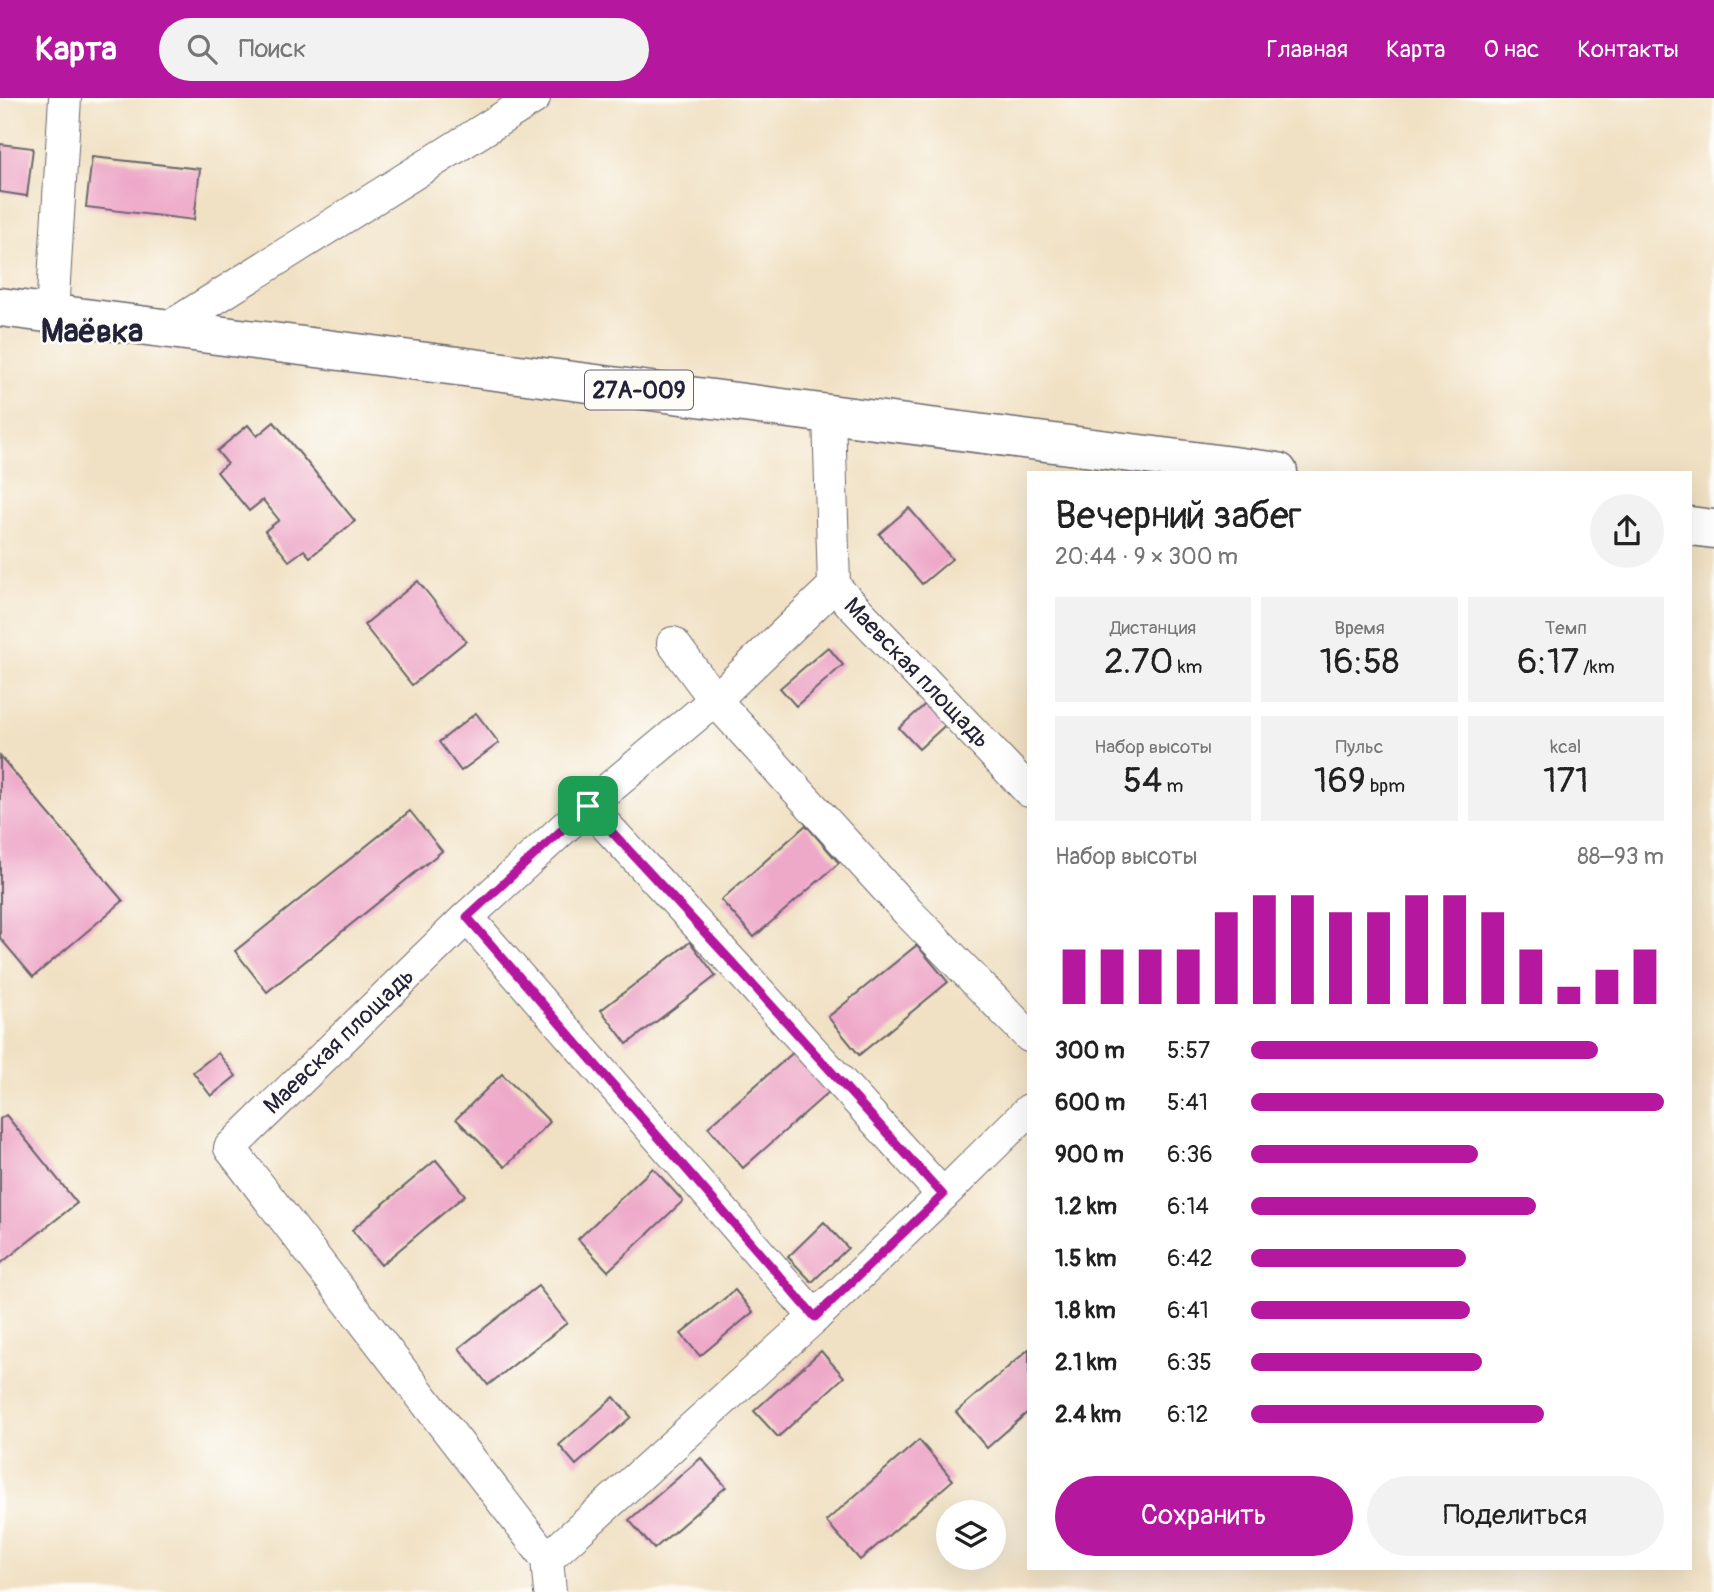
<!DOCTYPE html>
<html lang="ru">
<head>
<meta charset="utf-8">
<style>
	body { margin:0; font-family:Pangolin,sans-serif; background:#f2f2f2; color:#222; height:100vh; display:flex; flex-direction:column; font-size:26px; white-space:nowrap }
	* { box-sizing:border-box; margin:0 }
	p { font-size:23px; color:#767676 }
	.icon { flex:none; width:38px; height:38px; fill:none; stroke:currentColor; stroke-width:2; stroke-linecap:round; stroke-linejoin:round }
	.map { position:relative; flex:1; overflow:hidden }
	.panel { position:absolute; left:1027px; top:373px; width:665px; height:1099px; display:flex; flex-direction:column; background:#fff; border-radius:0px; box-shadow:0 7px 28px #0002 }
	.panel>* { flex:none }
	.fabs { position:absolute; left:936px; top:1402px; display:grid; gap:14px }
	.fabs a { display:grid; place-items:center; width:70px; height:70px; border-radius:50%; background:#fff; box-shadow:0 7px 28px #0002; font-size:35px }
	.pin { position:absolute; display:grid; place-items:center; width:60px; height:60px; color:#fff; margin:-30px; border-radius:14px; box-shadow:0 4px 10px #0006 }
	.round { display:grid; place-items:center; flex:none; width:74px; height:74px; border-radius:37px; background:#f2f2f2 }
	.headline { display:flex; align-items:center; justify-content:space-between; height:119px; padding:0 28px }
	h1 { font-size:38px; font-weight:600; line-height:52px }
	.stats { display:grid; grid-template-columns:repeat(3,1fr); gap:10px; height:119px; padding:7px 28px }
	.stats div { display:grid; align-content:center; border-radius:0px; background:#f2f2f2; text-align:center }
	.stats b { font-size:35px; font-weight:600 }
	.stats small { font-size:19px; font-weight:400 }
	.stats p { font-size:19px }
	.chart { height:196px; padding:14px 28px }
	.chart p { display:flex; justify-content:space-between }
	.chart svg { width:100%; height:126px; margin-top:7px; stroke:#b5179e; stroke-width:6 }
	.action { display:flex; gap:14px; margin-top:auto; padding:14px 28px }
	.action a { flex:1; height:80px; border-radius:42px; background:#b5179e; color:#fff; font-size:28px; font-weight:600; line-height:80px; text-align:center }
	.action a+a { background:#f2f2f2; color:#222 }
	ul { padding:0 28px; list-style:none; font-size:23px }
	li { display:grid; grid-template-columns:112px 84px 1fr; align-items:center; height:52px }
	li i { height:18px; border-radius:9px; background:#b5179e }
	header { display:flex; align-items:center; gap:42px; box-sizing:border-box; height:98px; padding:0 35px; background:#b5179e; color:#fff }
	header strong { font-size:33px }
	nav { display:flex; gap:38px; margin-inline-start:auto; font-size:24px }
	.search { width:490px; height:63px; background:#f2f2f2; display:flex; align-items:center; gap:18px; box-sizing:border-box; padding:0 24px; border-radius:38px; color:#767676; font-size:26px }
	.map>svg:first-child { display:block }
	.building { fill:#eea9c9 }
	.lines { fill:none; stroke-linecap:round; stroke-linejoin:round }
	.minor-casing { stroke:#6a656b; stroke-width:34 }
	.major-casing { stroke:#6a656b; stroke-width:41 }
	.minor { stroke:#fff; stroke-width:32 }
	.major { stroke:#fff; stroke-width:38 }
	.route-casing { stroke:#fff; stroke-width:14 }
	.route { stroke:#b5179e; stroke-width:9 }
	.labels { text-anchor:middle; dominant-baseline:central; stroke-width:5; stroke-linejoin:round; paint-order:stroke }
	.shield { fill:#fdfcf7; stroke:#646373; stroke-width:2 }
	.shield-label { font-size:23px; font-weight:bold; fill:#22223b }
	.street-label { font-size:24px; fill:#22223b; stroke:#fdfcf7 }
	.district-label { font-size:32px; font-weight:bold; fill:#22223b; stroke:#fdfcf7 }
</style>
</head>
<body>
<header>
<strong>Карта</strong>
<div class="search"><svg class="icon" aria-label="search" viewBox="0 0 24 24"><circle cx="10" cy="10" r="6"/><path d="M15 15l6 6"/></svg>Поиск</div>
<nav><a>Главная</a><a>Карта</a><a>О нас</a><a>Контакты</a></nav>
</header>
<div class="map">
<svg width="1714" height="1494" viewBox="0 0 1714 1494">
	<rect width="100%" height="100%" fill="#fdfcf7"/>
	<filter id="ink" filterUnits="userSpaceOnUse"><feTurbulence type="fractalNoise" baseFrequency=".0143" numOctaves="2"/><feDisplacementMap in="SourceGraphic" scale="14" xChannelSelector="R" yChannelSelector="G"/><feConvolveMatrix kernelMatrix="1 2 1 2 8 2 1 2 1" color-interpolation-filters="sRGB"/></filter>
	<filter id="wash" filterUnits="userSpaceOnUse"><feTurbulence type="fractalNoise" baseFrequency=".00686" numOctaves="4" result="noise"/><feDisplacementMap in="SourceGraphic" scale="28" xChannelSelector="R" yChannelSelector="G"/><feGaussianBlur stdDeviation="1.57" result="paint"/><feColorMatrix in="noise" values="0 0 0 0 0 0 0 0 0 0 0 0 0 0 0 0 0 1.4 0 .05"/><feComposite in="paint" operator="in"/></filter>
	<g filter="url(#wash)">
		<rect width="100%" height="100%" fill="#f1e1c4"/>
		<g id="blocks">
			<g class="building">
				<polygon points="0,46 33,50 27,98 0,94"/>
				<polygon points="92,59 200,71 194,122 86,109"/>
				<polygon points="274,324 355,423 310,459 304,452 289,463 265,433 279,422 263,402 249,413 217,374 227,365 217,353 248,327 257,338"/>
				<polygon points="909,410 952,461 922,486 879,436"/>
				<polygon points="418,483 466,543 412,587 364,527"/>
				<polygon points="828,549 843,567 796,608 780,590"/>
				<polygon points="931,601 951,622 919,651 899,630"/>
				<polygon points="476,615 499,645 461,673 439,644"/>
				<polygon points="0,658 123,803 33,879 0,840"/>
				<polygon points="410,713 442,753 267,894 235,853"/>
				<polygon points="806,727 839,765 754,839 721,802"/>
				<polygon points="690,844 716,878 627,946 601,912"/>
				<polygon points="917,847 948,884 859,957 828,919"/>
				<polygon points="795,953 830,993 743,1070 708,1029"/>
				<polygon points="218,955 236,978 211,998 193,974"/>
				<polygon points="502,976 550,1024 505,1069 456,1021"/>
				<polygon points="6,1017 77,1105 0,1166 0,1021"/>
				<polygon points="436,1062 465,1097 381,1167 352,1132"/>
				<polygon points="653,1070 683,1103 608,1173 578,1141"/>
				<polygon points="824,1124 848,1150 812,1184 788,1159"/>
				<polygon points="538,1188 567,1225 488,1287 459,1250"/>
				<polygon points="735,1192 753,1214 700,1258 681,1236"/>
				<polygon points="1029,1251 1029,1313 987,1350 956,1314"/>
				<polygon points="821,1253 844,1279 778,1339 754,1313"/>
				<polygon points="614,1299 631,1319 576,1367 559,1347"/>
				<polygon points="919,1342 953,1382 860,1462 826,1423"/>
				<polygon points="701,1360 726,1389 654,1451 629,1422"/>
			</g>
		</g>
	</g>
	<g filter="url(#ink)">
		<use href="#blocks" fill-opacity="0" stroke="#6a656b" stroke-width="2"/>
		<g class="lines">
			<g class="minor-casing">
				<g id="minor">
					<polyline points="52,216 65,0"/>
					<polyline points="168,230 534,0"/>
					<polyline points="834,488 1029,693"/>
					<polyline points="673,545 715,602 908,814 1029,938"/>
					<polyline points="588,708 742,875 943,1097"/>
					<polyline points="467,819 815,1219"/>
					<polyline points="547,1461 815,1219 943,1097 1029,1012"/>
					<polyline points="550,1494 547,1461 230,1050 467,819 588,708 715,602 834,488 829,317"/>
				</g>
			</g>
			<g class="major-casing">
				<g id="major">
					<polyline points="0,209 1278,374"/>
					<polyline points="1690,428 1714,431"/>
				</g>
			</g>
			<use href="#minor" class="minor"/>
			<use href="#major" class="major"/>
		</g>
	</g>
	<g class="lines" filter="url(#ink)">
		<g class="route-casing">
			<polygon id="route" points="588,708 742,875 943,1097 815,1219 467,819"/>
		</g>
		<use href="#route" class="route"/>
	</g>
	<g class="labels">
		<rect class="shield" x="585" y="272.5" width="108" height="39" rx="5"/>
		<g class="shield-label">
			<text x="639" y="292">27А-009</text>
		</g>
		<g class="street-label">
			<text transform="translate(917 575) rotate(46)">Маевская площадь</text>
			<text transform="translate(339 943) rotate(-44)">Маевская площадь</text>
		</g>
		<g class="district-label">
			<text x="92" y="234">Маёвка</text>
		</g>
	</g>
</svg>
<div class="fabs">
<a><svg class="icon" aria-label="layers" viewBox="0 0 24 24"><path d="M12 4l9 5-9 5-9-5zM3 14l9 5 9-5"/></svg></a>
</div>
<div class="pin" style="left:588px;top:708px;background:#1e9e55"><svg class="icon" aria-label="arrive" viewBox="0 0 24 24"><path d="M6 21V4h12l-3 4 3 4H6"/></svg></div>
<section class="panel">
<div class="headline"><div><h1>Вечерний забег</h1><p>20:44 · 9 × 300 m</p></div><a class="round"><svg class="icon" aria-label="share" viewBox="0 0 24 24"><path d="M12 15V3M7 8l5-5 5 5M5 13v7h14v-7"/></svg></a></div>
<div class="stats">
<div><p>Дистанция</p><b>2.70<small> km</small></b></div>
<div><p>Время</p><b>16:58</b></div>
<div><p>Темп</p><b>6:17<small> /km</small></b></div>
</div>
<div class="stats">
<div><p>Набор высоты</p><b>54<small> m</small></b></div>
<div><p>Пульс</p><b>169<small> bpm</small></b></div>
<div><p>kcal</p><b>171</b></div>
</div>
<div class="chart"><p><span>Набор высоты</span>88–93 m</p>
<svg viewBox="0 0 160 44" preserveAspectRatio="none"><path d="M5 44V25M15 44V25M25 44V25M35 44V25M45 44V12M55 44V6M65 44V6M75 44V12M85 44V12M95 44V6M105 44V6M115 44V12M125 44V25M135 44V38M145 44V32M155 44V25"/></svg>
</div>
<ul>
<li><b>300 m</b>5:57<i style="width:84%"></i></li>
<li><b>600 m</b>5:41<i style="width:100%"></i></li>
<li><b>900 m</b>6:36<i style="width:55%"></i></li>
<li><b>1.2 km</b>6:14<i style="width:69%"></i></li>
<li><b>1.5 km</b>6:42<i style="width:52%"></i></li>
<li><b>1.8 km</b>6:41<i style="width:53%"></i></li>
<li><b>2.1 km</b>6:35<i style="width:56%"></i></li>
<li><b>2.4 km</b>6:12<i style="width:71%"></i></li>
</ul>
<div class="action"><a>Сохранить</a><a>Поделиться</a></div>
</section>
</div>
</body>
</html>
